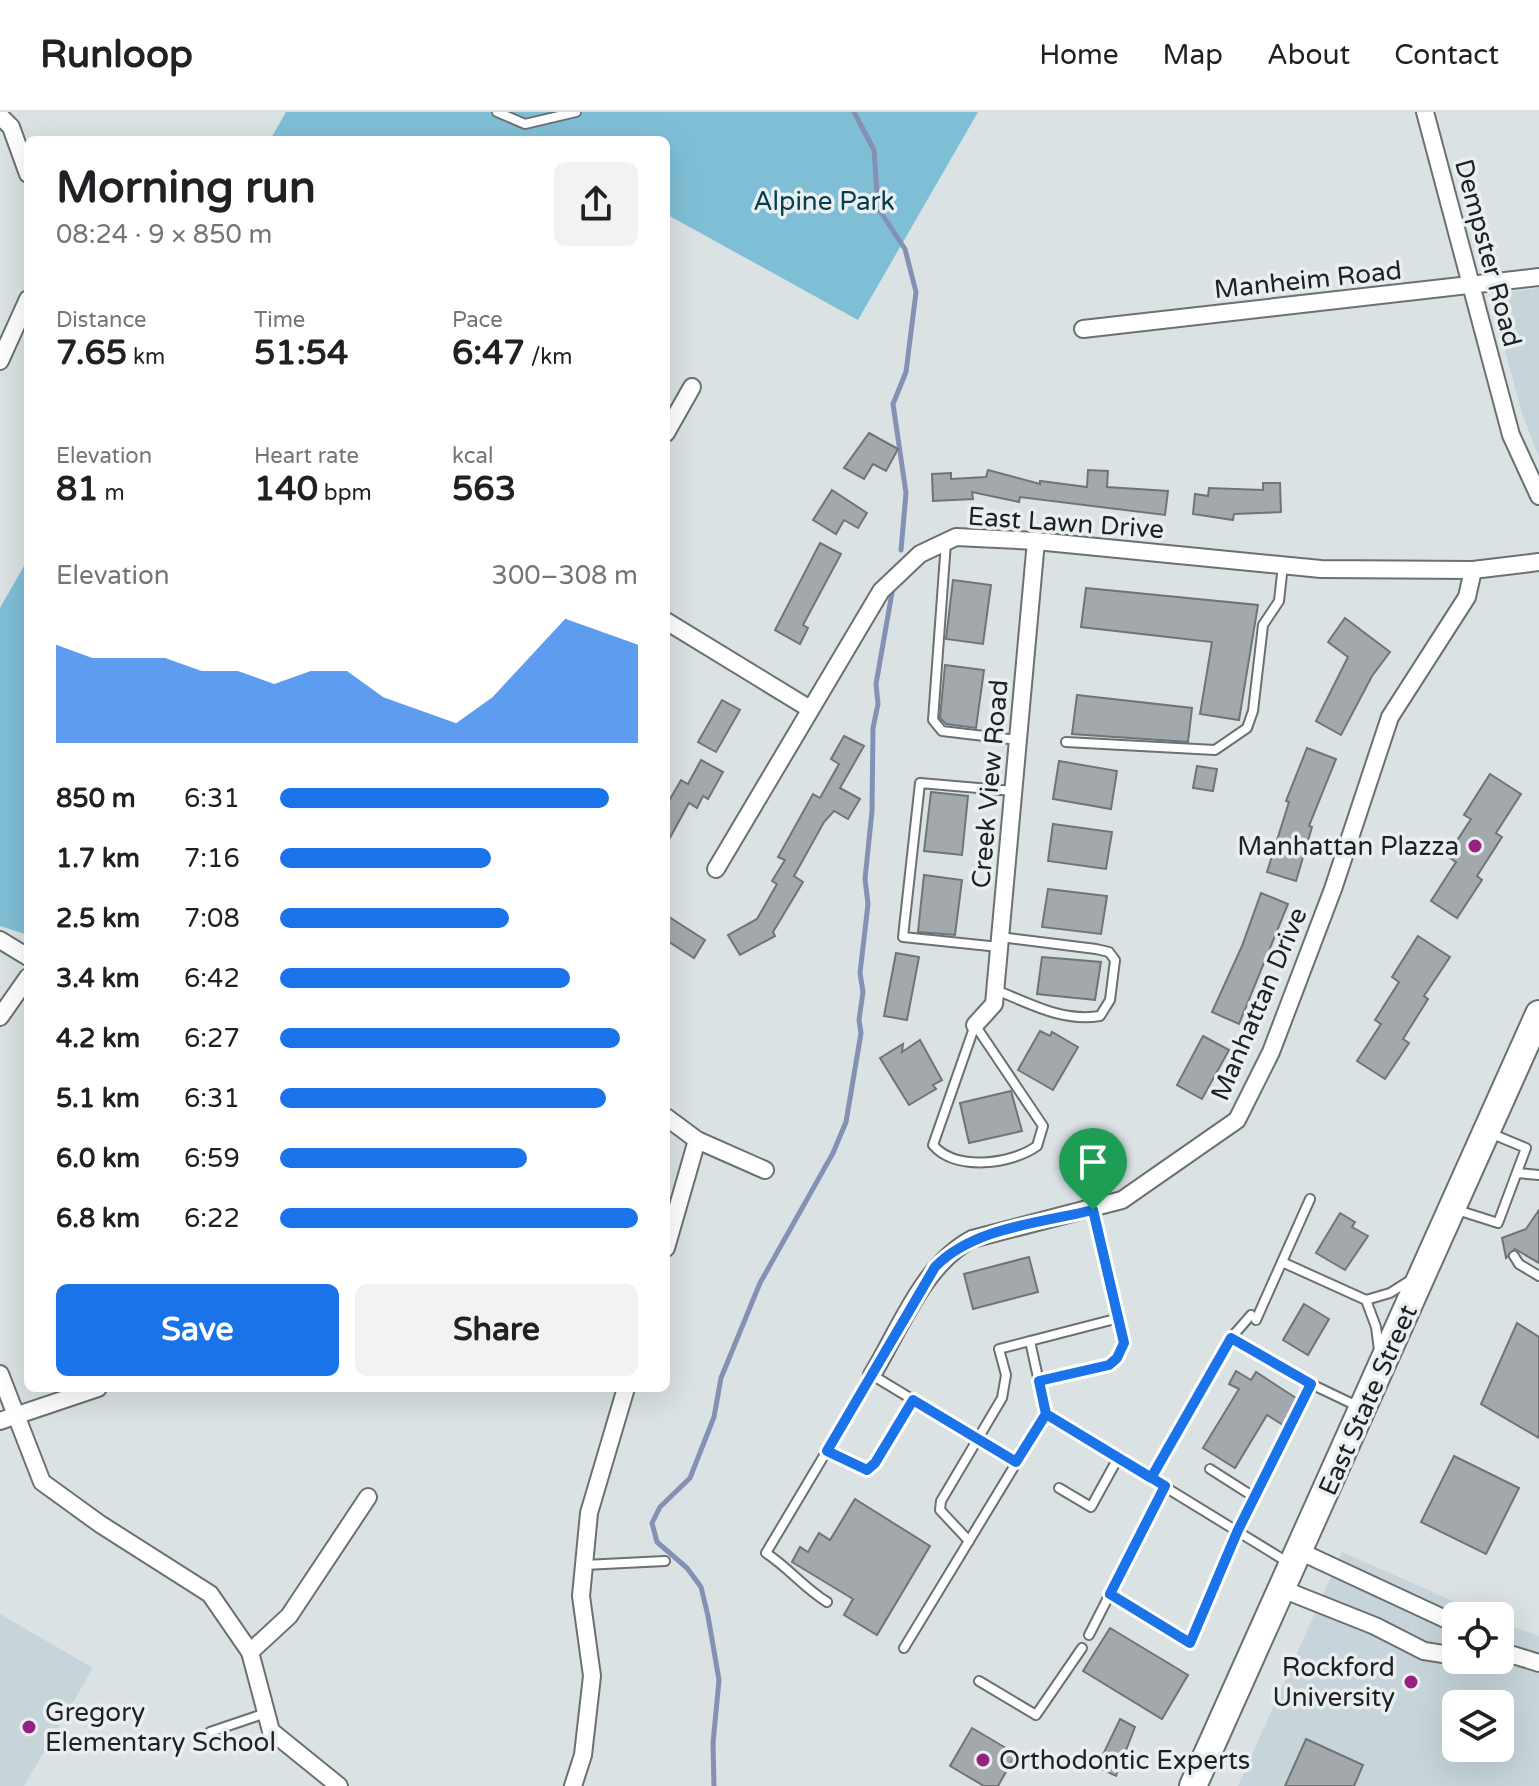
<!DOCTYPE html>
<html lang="en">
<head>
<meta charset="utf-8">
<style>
	body { margin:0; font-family:"Varela Round",sans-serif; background:#f2f2f2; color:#202124; height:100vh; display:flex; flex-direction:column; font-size:30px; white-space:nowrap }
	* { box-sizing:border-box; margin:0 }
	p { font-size:26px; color:#757577 }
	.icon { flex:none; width:44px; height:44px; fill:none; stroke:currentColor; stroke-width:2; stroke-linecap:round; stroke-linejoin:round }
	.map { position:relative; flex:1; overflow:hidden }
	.sheet { position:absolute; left:24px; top:24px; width:646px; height:1256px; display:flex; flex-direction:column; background:#fff; border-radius:12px; box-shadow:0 8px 32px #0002 }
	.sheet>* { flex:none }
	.buttons { position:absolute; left:1442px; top:1490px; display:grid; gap:16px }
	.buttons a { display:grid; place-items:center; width:72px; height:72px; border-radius:12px; background:#fff; box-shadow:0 8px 32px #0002; font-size:40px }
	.pin { position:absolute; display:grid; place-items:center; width:68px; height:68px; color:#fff; margin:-82px -34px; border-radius:50% 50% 50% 0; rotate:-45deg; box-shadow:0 0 8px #0007 }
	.pin .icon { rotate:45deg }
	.round { display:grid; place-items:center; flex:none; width:84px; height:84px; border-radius:12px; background:#f2f2f2 }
	.headline { display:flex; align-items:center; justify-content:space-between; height:136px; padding:0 32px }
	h1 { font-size:44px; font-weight:700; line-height:60px }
	.figures { display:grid; grid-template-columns:repeat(3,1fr); gap:12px; height:136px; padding:8px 32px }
	.figures div { display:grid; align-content:center }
	.figures b { font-size:34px; font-weight:700 }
	.figures small { font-size:22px; font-weight:400 }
	.figures p { font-size:22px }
	.chart { height:224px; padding:16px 32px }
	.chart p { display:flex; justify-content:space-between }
	.chart svg { width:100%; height:144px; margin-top:8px; fill:#1a73e8; opacity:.7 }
	.button { display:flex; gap:16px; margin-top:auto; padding:16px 32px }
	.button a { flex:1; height:92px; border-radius:12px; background:#1a73e8; color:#fff; font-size:32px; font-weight:700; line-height:92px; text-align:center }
	.button a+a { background:#f2f2f2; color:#202124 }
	ul { padding:0 32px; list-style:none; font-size:26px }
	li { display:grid; grid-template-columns:128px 96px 1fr; align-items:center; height:60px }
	li i { height:20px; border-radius:10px; background:#1a73e8 }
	header { display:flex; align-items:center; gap:48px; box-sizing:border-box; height:112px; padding:0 40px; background:#fff; border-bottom:2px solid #e0e0e0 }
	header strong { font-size:38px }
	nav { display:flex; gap:44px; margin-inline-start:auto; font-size:28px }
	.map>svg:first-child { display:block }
	.built { fill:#c7d5da; fill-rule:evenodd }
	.green { fill:#7fbfd6 }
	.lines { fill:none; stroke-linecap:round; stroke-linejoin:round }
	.stream { stroke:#8491b4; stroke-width:5 }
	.building { fill:#a3a8ac; stroke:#707477; stroke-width:2 }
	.service-casing { stroke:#6b7072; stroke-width:12 }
	.minor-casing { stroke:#6b7072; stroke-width:20 }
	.primary-casing { stroke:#6b7072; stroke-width:30 }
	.service { stroke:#fff; stroke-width:8 }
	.minor { stroke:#fff; stroke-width:16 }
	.primary { stroke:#fff; stroke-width:26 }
	.route-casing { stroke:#fff; stroke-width:16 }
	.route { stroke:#1a73e8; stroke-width:10 }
	.poi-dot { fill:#97217e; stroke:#e9eff1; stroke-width:3 }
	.labels { text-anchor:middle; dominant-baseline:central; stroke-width:7; stroke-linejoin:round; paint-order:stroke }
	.park-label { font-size:26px; fill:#043e4d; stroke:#e9eff1 }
	.street-label { font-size:26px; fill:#1e2021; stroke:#e9eff1 }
	.poi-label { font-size:26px; fill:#1e2021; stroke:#e9eff1; text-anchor:end }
</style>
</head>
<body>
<header>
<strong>Runloop</strong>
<nav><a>Home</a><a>Map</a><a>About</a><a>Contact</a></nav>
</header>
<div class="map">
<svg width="1539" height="1674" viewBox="0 0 1539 1674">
	<rect width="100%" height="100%" fill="#dbe2e4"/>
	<g class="built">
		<polygon points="1539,176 1539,345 1522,302 1494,197 1504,181"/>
		<path d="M 1342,1440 L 1487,1504 L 1456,1504 L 1456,1548 L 1500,1548 L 1500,1510 L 1539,1524 L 1539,1674 L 1238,1674 ZM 1456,1592 L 1500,1592 L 1500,1636 L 1456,1636 Z"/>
		<polygon points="0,1502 93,1556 24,1674 0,1674"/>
	</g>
	<g class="green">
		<polygon points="286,0 978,0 858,208 666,102 666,28 270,28"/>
		<polygon points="28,447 28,823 0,814 0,496"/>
	</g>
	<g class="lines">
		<g class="stream">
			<polyline points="854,0 874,38 878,96 905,137 916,180 906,260 893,292 906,381 901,438"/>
			<polyline points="714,1674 713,1631 719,1568 708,1504 701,1475 687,1456 657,1430 652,1411 660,1395 690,1366 714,1305 721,1266 760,1171 833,1041 846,1010 861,921 859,908 863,880 860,861 868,792 865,767 872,699 873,616 878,592 876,572 893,475"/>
		</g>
	</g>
	<g class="building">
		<polygon points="869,321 898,337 886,359 873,352 864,367 844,356"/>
		<polygon points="988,358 1040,372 1040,369 1087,375 1088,358 1108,359 1107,375 1168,379 1165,403 1020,385 1019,390 972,380 973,387 933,389 932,362 951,361 951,367 986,365"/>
		<polygon points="1263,371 1280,371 1281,400 1234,402 1233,408 1193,402 1195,382 1208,384 1209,376 1263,378"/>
		<polygon points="832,378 867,401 858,416 844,408 836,422 813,408"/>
		<polygon points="820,431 841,442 803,513 808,516 800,532 775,518"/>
		<polygon points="953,468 991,473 983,532 946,527"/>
		<polygon points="1086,476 1258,493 1239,608 1200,602 1212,530 1081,515"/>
		<polygon points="1345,506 1390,540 1372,564 1341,623 1316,609 1348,545 1328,530"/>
		<polygon points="945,553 984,558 976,616 946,612 940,606"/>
		<polygon points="1077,583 1192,596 1188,630 1072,622"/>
		<polygon points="722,588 740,598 716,640 698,630"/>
		<polygon points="844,624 864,634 840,676 860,687 848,707 834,699 824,710 794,764 803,770 773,820 775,824 740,843 728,823 757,807 777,772 772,769 785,748 778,745 813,682 820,686 839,652 831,647"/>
		<polygon points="1307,636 1336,647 1309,714 1312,715 1296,769 1267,760 1289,690 1286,689"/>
		<polygon points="701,648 723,660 708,687 703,684 697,696 689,691 666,733 666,694 681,668 688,672"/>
		<polygon points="1059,649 1117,659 1111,697 1053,687"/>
		<polygon points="1197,654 1217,657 1213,679 1193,676"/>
		<polygon points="1490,662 1521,682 1496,721 1502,725 1477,764 1482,768 1457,806 1431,789 1456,750 1447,744 1471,707 1464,703"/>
		<polygon points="931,680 968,684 962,743 924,739"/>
		<polygon points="1053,712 1112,720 1106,757 1048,749"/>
		<polygon points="924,763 962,768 955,823 918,820"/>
		<polygon points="1048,777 1107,784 1101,822 1042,815"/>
		<polygon points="1261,781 1288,792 1239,912 1212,900 1242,834"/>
		<polygon points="666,803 705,828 694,846 666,828"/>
		<polygon points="1418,824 1450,845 1424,884 1428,887 1403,927 1409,931 1385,967 1357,949 1381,912 1375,908 1399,870 1392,865"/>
		<polygon points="896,841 919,845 907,908 884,904"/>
		<polygon points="1042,845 1101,850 1095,888 1037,882"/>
		<polygon points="1040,919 1050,924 1052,920 1078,935 1053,978 1018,958"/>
		<polygon points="1203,924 1229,938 1202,987 1177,973"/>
		<polygon points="920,928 942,968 933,973 936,977 909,993 880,946 903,932 902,940"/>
		<polygon points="1011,979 1022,1019 969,1031 960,991"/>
		<polygon points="1539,1098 1539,1151 1515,1137 1506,1146 1502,1126 1526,1117"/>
		<polygon points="1340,1101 1355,1110 1352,1115 1368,1124 1345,1158 1316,1141"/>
		<polygon points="1029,1145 1038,1180 973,1197 964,1162"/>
		<polygon points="1304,1192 1329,1207 1308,1243 1283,1228"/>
		<polygon points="1517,1211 1539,1225 1539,1326 1481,1292"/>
		<polygon points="1236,1259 1251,1268 1256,1260 1296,1286 1283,1313 1267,1303 1235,1356 1203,1336 1239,1277 1229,1272"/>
		<polygon points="1454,1344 1519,1376 1486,1442 1421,1410"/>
		<polygon points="855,1387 930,1434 877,1523 844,1503 853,1487 792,1450 800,1435 808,1440 819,1421 830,1428"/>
		<polygon points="1110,1516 1188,1563 1162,1607 1083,1559"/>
		<polygon points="1120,1607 1135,1615 1116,1664 1097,1655"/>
		<polygon points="972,1616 1016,1642 998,1674 984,1674 950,1654"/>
		<polygon points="1306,1627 1363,1653 1354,1674 1285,1674"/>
	</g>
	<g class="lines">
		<g class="service-casing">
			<g id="service">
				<polyline points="497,0 525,12 576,0"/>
				<polyline points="946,430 933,608 942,619 1018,628"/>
				<polyline points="1066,630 1215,638 1247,616 1253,599 1263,513 1279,489 1283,453"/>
				<polyline points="999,835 903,825 920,671 1013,679"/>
				<path d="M 996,878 C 1031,892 1062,910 1100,904 L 1110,888 L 1115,848 L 1109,840 L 1096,837 L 1000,825"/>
				<path d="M 975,913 L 1043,1014 L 1037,1034 C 1012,1052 956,1060 933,1033 Z"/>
				<polyline points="1517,1061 1539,1063"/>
				<polyline points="1454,1097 1498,1111 1526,1036 1490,1021"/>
				<polyline points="1514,1144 1519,1152 1539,1164"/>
				<polyline points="1282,1150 1366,1188 1390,1181 1412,1167"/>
				<polyline points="1366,1188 1376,1215 1379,1238"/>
				<polyline points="1256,1208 1310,1087"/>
				<polyline points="1231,1226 1251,1203"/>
				<path d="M 1039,1269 L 1109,1253 C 1127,1239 1123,1226 1119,1206"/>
				<polyline points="1311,1272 1357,1294"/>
				<polyline points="1046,1302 1289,1451"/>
				<polyline points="827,1339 867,1358 875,1351 913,1288"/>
				<polyline points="1210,1357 1254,1385"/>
				<polyline points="1059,1376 1091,1395 1118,1346"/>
				<polyline points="969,1429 940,1398 941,1389 1002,1286 1006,1263 999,1237 1030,1229"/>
				<polyline points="584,1453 665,1449"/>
				<polyline points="1110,1482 1190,1531 1238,1418 1311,1272 1231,1226 1151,1366"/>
				<path d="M 827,1490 C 804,1476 789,1456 766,1441 L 872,1263 L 1016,1350"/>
				<polyline points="1089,1523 1165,1374"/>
				<polyline points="904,1536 1046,1302 1030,1229 1119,1206 1093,1098"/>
				<polyline points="979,1569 1036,1603 1082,1536"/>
				<polyline points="210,1620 266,1601"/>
			</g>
		</g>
		<g class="minor-casing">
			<g id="minor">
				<polyline points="1425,0 1511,323 1539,384"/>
				<polyline points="0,4 11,15 28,62"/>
				<polyline points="1083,217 1539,165"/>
				<polyline points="0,249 28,187"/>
				<polyline points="666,321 692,275"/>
				<polyline points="666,509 810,597"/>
				<polyline points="716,757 881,479 920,442 956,425 1036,429 1321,457 1473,458 1539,450"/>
				<polyline points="0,828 28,845"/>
				<polyline points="0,905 28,865"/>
				<polyline points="975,913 994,892 1036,429"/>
				<polyline points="666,1005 697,1028 765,1058"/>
				<polyline points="666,1136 697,1028"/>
				<polyline points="0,1262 42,1370 100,1412 210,1482 250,1540 271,1619 339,1674"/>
				<path d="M 872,1263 C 900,1217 923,1153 972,1127 L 1122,1088 L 1237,1008 L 1271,940 L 1333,777 L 1390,605 L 1467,485 L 1473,458"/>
				<polyline points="0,1309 98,1276"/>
				<polyline points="1299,1439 1456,1512"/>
				<polyline points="1282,1477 1375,1514 1424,1539 1456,1544"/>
				<polyline points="1500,1539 1539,1551"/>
				<polyline points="250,1540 289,1504 368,1385"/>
				<polyline points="573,1674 583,1643 592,1564 581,1484 589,1401 626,1276"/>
			</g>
		</g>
		<g class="primary-casing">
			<polyline id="primary" points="1193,1674 1539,902"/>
		</g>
		<use href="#service" class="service"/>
		<use href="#minor" class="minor"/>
		<use href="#primary" class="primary"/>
	</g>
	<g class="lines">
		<g class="route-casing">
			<path id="route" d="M 1093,1098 C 1041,1111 974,1115 935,1155 L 827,1339 L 867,1358 L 875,1351 L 913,1288 L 1016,1350 L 1046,1302 L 1165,1374 L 1110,1482 L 1190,1531 L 1238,1418 L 1311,1272 L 1231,1226 L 1151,1366 L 1046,1302 L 1039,1269 L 1109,1253 L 1117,1246 L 1124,1231 L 1093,1098"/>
		</g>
		<use href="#route" class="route"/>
	</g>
	<g class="poi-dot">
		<circle cx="1475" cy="734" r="8"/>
		<circle cx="1411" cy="1570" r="8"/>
		<circle cx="29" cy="1615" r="8"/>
		<circle cx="983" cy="1648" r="8"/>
	</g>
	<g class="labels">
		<g class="park-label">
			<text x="824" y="89">Alpine Park</text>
		</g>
		<g class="street-label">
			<text transform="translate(1488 141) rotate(75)">Dempster Road</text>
			<text transform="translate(1308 168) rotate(-6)">Manheim Road</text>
			<text transform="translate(1066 411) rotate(4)">East Lawn Drive</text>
			<text transform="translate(990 672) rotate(-85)">Creek View Road</text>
			<text transform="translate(1259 892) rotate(-67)">Manhattan Drive</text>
			<text transform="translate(1368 1288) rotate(-66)">East State Street</text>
		</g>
		<g class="poi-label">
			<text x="1459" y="734">Manhattan Plazza</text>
			<text x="1395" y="1555">Rockford<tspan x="1395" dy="30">University</tspan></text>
			<text x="45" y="1600" text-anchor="start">Gregory<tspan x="45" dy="30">Elementary School</tspan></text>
			<text x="999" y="1648" text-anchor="start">Orthodontic Experts</text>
		</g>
	</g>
</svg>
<div class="buttons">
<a><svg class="icon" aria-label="locate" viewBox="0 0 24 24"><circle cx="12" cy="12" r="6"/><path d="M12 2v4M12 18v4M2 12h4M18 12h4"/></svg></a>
<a><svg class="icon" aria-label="layers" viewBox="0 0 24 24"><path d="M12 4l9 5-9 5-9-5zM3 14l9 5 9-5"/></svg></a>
</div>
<div class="pin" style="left:1093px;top:1098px;background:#1e9e55"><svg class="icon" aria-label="arrive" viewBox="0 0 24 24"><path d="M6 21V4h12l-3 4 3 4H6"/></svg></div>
<section class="sheet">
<div class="headline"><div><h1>Morning run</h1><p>08:24 · 9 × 850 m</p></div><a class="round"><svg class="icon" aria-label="share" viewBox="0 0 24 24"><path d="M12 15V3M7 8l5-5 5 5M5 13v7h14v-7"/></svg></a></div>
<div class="figures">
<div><p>Distance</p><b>7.65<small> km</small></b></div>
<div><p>Time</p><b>51:54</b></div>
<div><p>Pace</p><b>6:47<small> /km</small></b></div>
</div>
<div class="figures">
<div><p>Elevation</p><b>81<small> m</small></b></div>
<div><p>Heart rate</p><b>140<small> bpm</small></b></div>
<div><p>kcal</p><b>563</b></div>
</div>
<div class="chart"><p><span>Elevation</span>300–308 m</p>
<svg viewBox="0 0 160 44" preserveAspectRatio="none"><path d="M0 44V14L10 18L20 18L30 18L40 22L50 22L60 26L70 22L80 22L90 30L100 34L110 38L120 30L130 18L140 6L150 10L160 14V44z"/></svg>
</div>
<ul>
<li><b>850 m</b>6:31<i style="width:92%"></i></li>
<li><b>1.7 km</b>7:16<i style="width:59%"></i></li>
<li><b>2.5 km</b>7:08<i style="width:64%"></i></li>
<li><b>3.4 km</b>6:42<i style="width:81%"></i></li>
<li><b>4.2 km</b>6:27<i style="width:95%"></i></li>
<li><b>5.1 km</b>6:31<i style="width:91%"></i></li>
<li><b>6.0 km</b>6:59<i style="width:69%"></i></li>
<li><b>6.8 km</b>6:22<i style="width:100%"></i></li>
</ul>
<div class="button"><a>Save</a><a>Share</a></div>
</section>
</div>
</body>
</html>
